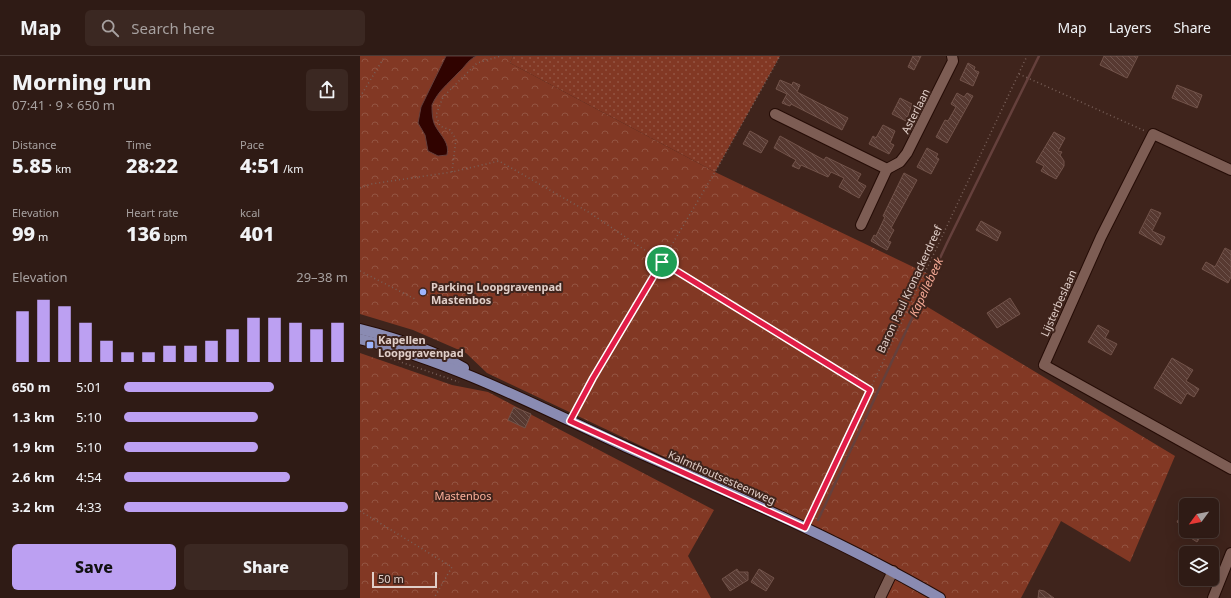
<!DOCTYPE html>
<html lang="en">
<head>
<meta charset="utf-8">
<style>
	body { margin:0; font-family:"Noto Sans",sans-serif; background:#3b2822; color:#f1f3f6; height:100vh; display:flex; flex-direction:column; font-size:15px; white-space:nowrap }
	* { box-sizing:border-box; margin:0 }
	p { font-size:13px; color:#a7a1a0 }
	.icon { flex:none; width:22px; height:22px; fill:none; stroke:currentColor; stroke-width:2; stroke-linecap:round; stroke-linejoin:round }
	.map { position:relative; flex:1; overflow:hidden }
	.drawer { display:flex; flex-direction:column; background:#2f1b15; width:360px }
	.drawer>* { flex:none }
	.needle { width:26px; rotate:238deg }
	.tools { position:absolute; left:819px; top:442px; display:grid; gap:8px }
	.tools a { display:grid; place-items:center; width:40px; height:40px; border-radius:6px; background:#2f1b15; box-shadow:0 4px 16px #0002,0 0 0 1px #4a3934; font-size:20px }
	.scale { position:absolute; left:12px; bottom:10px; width:65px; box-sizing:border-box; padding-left:4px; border:2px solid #e0cec8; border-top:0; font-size:11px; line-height:14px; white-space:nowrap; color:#e0cec8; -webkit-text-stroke:3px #3f241c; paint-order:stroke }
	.pin { position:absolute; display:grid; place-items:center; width:34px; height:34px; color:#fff; margin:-17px; border:2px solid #fff; border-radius:50%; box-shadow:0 1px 4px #0007 }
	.round { display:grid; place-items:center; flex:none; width:42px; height:42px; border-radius:6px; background:#3b2822 }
	.head { display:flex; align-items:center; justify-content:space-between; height:68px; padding:0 12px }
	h1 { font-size:22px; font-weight:800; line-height:30px }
	.stats { display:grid; grid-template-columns:repeat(3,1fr); gap:6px; height:68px; padding:4px 12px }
	.stats div { display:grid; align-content:center }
	.stats b { font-size:20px; font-weight:800 }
	.stats small { font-size:11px; font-weight:400 }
	.stats p { font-size:11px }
	.chart { height:112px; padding:8px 12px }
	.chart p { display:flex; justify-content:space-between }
	.chart svg { width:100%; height:72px; margin-top:4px; stroke:#bca0f2; stroke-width:6 }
	.button { display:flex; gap:8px; margin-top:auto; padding:8px 12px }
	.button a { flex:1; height:46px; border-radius:6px; background:#bca0f2; color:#111; font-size:16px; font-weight:800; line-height:46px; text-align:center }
	.button a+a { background:#3b2822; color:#f1f3f6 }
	ul { padding:0 12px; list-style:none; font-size:13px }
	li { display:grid; grid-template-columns:64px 48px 1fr; align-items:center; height:30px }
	li i { height:10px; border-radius:5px; background:#bca0f2 }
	header { display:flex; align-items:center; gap:24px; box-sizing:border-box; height:56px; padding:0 20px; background:#2f1b15; border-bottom:1px solid #4a3934 }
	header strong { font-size:19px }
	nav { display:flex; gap:22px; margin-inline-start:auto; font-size:14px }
	.search { width:280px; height:36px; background:#3b2822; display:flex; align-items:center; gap:10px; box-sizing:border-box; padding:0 14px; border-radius:6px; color:#a7a1a0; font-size:15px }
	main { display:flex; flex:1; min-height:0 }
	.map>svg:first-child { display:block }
	.grass { fill:url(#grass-dots) }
	.forest { fill:url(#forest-crowns) }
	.water { fill:#300300; stroke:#65403c }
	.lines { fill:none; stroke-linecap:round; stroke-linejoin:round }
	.stream { stroke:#65403c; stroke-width:2.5 }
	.building { fill:url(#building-back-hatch); stroke:#72534a }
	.minor-casing { stroke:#250c06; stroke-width:12 }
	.major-casing { stroke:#250c06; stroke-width:12 }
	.path { stroke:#79615a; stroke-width:1.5; stroke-dasharray:1 3; stroke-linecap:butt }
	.minor { stroke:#7d5d54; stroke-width:10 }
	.major { stroke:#8a8bb2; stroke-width:10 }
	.route-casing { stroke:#fff; stroke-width:8 }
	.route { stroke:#e11d48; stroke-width:5 }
	.poi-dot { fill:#9db4fd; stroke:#3f241c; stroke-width:1.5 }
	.labels { text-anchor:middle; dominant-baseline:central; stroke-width:4; stroke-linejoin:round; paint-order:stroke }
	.street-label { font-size:11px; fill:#e0cec8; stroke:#3f241c }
	.poi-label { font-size:11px; font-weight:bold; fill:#e0cec8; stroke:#3f241c; text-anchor:start }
	.park-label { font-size:11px; fill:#fcb09b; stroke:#3f241c }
	.water-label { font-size:12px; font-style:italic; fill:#f5a995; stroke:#3f241c }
</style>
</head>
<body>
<header>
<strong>Map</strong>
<div class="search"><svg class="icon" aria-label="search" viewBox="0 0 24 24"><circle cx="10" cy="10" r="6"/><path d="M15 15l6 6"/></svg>Search here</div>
<nav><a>Map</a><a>Layers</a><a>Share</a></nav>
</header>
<main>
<section class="drawer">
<div class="head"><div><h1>Morning run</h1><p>07:41 · 9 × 650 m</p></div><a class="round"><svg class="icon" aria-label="share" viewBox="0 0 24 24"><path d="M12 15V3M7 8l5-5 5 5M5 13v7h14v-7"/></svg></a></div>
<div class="stats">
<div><p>Distance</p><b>5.85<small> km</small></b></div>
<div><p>Time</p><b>28:22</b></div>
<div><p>Pace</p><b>4:51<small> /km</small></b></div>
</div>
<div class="stats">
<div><p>Elevation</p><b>99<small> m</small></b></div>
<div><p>Heart rate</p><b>136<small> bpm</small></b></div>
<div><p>kcal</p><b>401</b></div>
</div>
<div class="chart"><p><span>Elevation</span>29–38 m</p>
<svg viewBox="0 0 160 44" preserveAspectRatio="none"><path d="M5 44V13M15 44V6M25 44V10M35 44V20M45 44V31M55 44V38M65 44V38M75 44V34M85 44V34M95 44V31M105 44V24M115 44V17M125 44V17M135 44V20M145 44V24M155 44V20"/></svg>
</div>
<ul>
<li><b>650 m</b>5:01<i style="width:67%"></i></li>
<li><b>1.3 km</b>5:10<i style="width:60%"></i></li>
<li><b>1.9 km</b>5:10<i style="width:60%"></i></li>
<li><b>2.6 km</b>4:54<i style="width:74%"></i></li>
<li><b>3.2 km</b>4:33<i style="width:100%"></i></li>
</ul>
<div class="button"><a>Save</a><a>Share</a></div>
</section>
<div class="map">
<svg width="871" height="542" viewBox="0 0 871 542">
	<defs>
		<pattern id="grass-dots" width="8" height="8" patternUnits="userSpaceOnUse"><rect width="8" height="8" fill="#823824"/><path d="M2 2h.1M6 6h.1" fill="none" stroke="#935442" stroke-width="1.8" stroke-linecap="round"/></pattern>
		<pattern id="forest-crowns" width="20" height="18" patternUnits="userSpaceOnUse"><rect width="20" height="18" fill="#823824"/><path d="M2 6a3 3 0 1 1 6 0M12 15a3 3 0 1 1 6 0" fill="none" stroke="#935442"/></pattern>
		<pattern id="building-back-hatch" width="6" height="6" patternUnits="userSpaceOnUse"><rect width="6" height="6" fill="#573931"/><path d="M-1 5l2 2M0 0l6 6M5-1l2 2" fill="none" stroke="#6f544d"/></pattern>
	</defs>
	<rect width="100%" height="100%" fill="#3f241c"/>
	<polygon class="grass" points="153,0 420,0 355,116 150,7"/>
	<g class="forest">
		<polygon points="0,0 153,0 150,7 355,116 570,219 561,247 815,400 770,506 701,465 661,542 586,542 535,510 127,317 106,297 53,274 0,258"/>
		<polygon points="0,297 92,329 128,336 354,454 328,500 351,542 0,542"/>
		<polygon points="534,523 568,542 525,542"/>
	</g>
	<path class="water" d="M 86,0 L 116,0 C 106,6 106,10 98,17 C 88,28 78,35 72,49 C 72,55 72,65 76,71 C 81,80 90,87 87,99 L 78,100 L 68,95 L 65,79 L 58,67 L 61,51 Z"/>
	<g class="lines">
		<polyline class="stream" points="458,464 587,187 679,0"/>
	</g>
	<g class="building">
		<polygon points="553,0 561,0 554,14 548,11"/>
		<polygon points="744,0 778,0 767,22 740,9"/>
		<polygon points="608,7 615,11 614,14 619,16 613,30 600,24"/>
		<polygon points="420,24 432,29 433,26 440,29 437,36 488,62 482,74 431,48 430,50 422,47 427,38 416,33"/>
		<polygon points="817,29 842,39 837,52 812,42"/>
		<polygon points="597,37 604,41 607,37 613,40 587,87 576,81 585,64 588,65 596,51 591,48"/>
		<polygon points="540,42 552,48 546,65 532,58"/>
		<polygon points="523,69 535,75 530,87 534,89 529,98 509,88 513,80 516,82"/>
		<polygon points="390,75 408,85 401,97 383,88"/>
		<polygon points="694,76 705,82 698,95 702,96 700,99 704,105 704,110 696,123 681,115 684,110 676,106"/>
		<polygon points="420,80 464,104 466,101 501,118 497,125 506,130 499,142 479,131 484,122 471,116 468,121 441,109 439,113 432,110 436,104 414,92"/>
		<polygon points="567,92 578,98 576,101 579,103 571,118 557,111"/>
		<polygon points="544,117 557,124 531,172 534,174 528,185 531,186 527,194 511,185 514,179 516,180 525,161 523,160"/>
		<polygon points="791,153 801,157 792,175 805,181 801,189 779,177"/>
		<polygon points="621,165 641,176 637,185 616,174"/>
		<polygon points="865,192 871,195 871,221 868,227 842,213 846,206 855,211"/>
		<polygon points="650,242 660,258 637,272 627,257"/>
		<polygon points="738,269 749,275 745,282 757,288 751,299 728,286"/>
		<polygon points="812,302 833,314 826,325 839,333 834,341 827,337 821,348 794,332"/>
		<polygon points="154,351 171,358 165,372 148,364"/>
		<polygon points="826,450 826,471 817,466"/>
		<polygon points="820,475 844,475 837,486"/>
		<polygon points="377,513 379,516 388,516 388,524 370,535 362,523"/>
		<polygon points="399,513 414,522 406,535 391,526"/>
		<polygon points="679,534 684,535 694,542 678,542"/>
	</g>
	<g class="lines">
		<g class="minor-casing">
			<g id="minor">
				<polyline points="415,58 527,113 540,106 547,97 593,5 592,0"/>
				<polyline points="871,114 793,78 741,181 684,309 871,413"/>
				<polyline points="501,169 527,113"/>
				<polyline points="520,542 533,515"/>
				<polyline points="853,542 871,497"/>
			</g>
		</g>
		<g class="major-casing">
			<g id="major">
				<path d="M 0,273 C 36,282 72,293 104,312"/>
				<path d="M 0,283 C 93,306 179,351 266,391 C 372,438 480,484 580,542"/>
			</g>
		</g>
		<g class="path">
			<polyline points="659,18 785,75"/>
			<polyline points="0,41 25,0"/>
			<polyline points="92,116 96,83 90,74 80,70 76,59 83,41 117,7 141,0"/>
			<polyline points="0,132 11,128 92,116 139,105 230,157 323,220 510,334"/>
			<polyline points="0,215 55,243"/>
			<polyline points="23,300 99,326"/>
			<polyline points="214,356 233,322 355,116 420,0"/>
			<polyline points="0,455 92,511 74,542"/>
			<polyline points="449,463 667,0"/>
		</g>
		<use href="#minor" class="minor"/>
		<use href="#major" class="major"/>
	</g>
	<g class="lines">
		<g class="route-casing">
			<polygon id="route" points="302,206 510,334 445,472 210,365 233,322"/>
		</g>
		<use href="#route" class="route"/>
	</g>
	<g class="poi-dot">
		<circle cx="63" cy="236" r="4"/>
		<rect x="6" y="285" width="8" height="8" rx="2"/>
	</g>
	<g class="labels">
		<g class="street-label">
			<text transform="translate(555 55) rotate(-63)">Asterlaan</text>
			<text transform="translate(549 233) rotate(-65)">Baron Paul Kronackerdreef</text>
			<text transform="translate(698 247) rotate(-66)">Lijsterbeslaan</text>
			<text transform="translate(362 421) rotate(24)">Kalmthoutsesteenweg</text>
		</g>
		<g class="poi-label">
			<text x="71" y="230">Parking Loopgravenpad<tspan x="71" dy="13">Mastenbos</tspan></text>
			<text x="18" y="283">Kapellen<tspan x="18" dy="13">Loopgravenpad</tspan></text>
		</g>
		<g class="park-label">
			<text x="103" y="439">Mastenbos</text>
		</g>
		<g class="water-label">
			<text transform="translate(566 231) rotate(-65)">Kapellebeek</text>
		</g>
	</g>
</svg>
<div class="tools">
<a><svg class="needle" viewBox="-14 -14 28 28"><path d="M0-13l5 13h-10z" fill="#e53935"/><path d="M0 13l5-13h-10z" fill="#a7a1a0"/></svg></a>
<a><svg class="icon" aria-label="layers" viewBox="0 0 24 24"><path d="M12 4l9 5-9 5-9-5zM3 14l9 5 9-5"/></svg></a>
</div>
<div class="scale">50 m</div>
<div class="pin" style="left:302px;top:206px;background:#1e9e55"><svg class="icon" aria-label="arrive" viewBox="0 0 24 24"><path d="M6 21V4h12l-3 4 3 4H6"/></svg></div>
</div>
</main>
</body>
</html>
